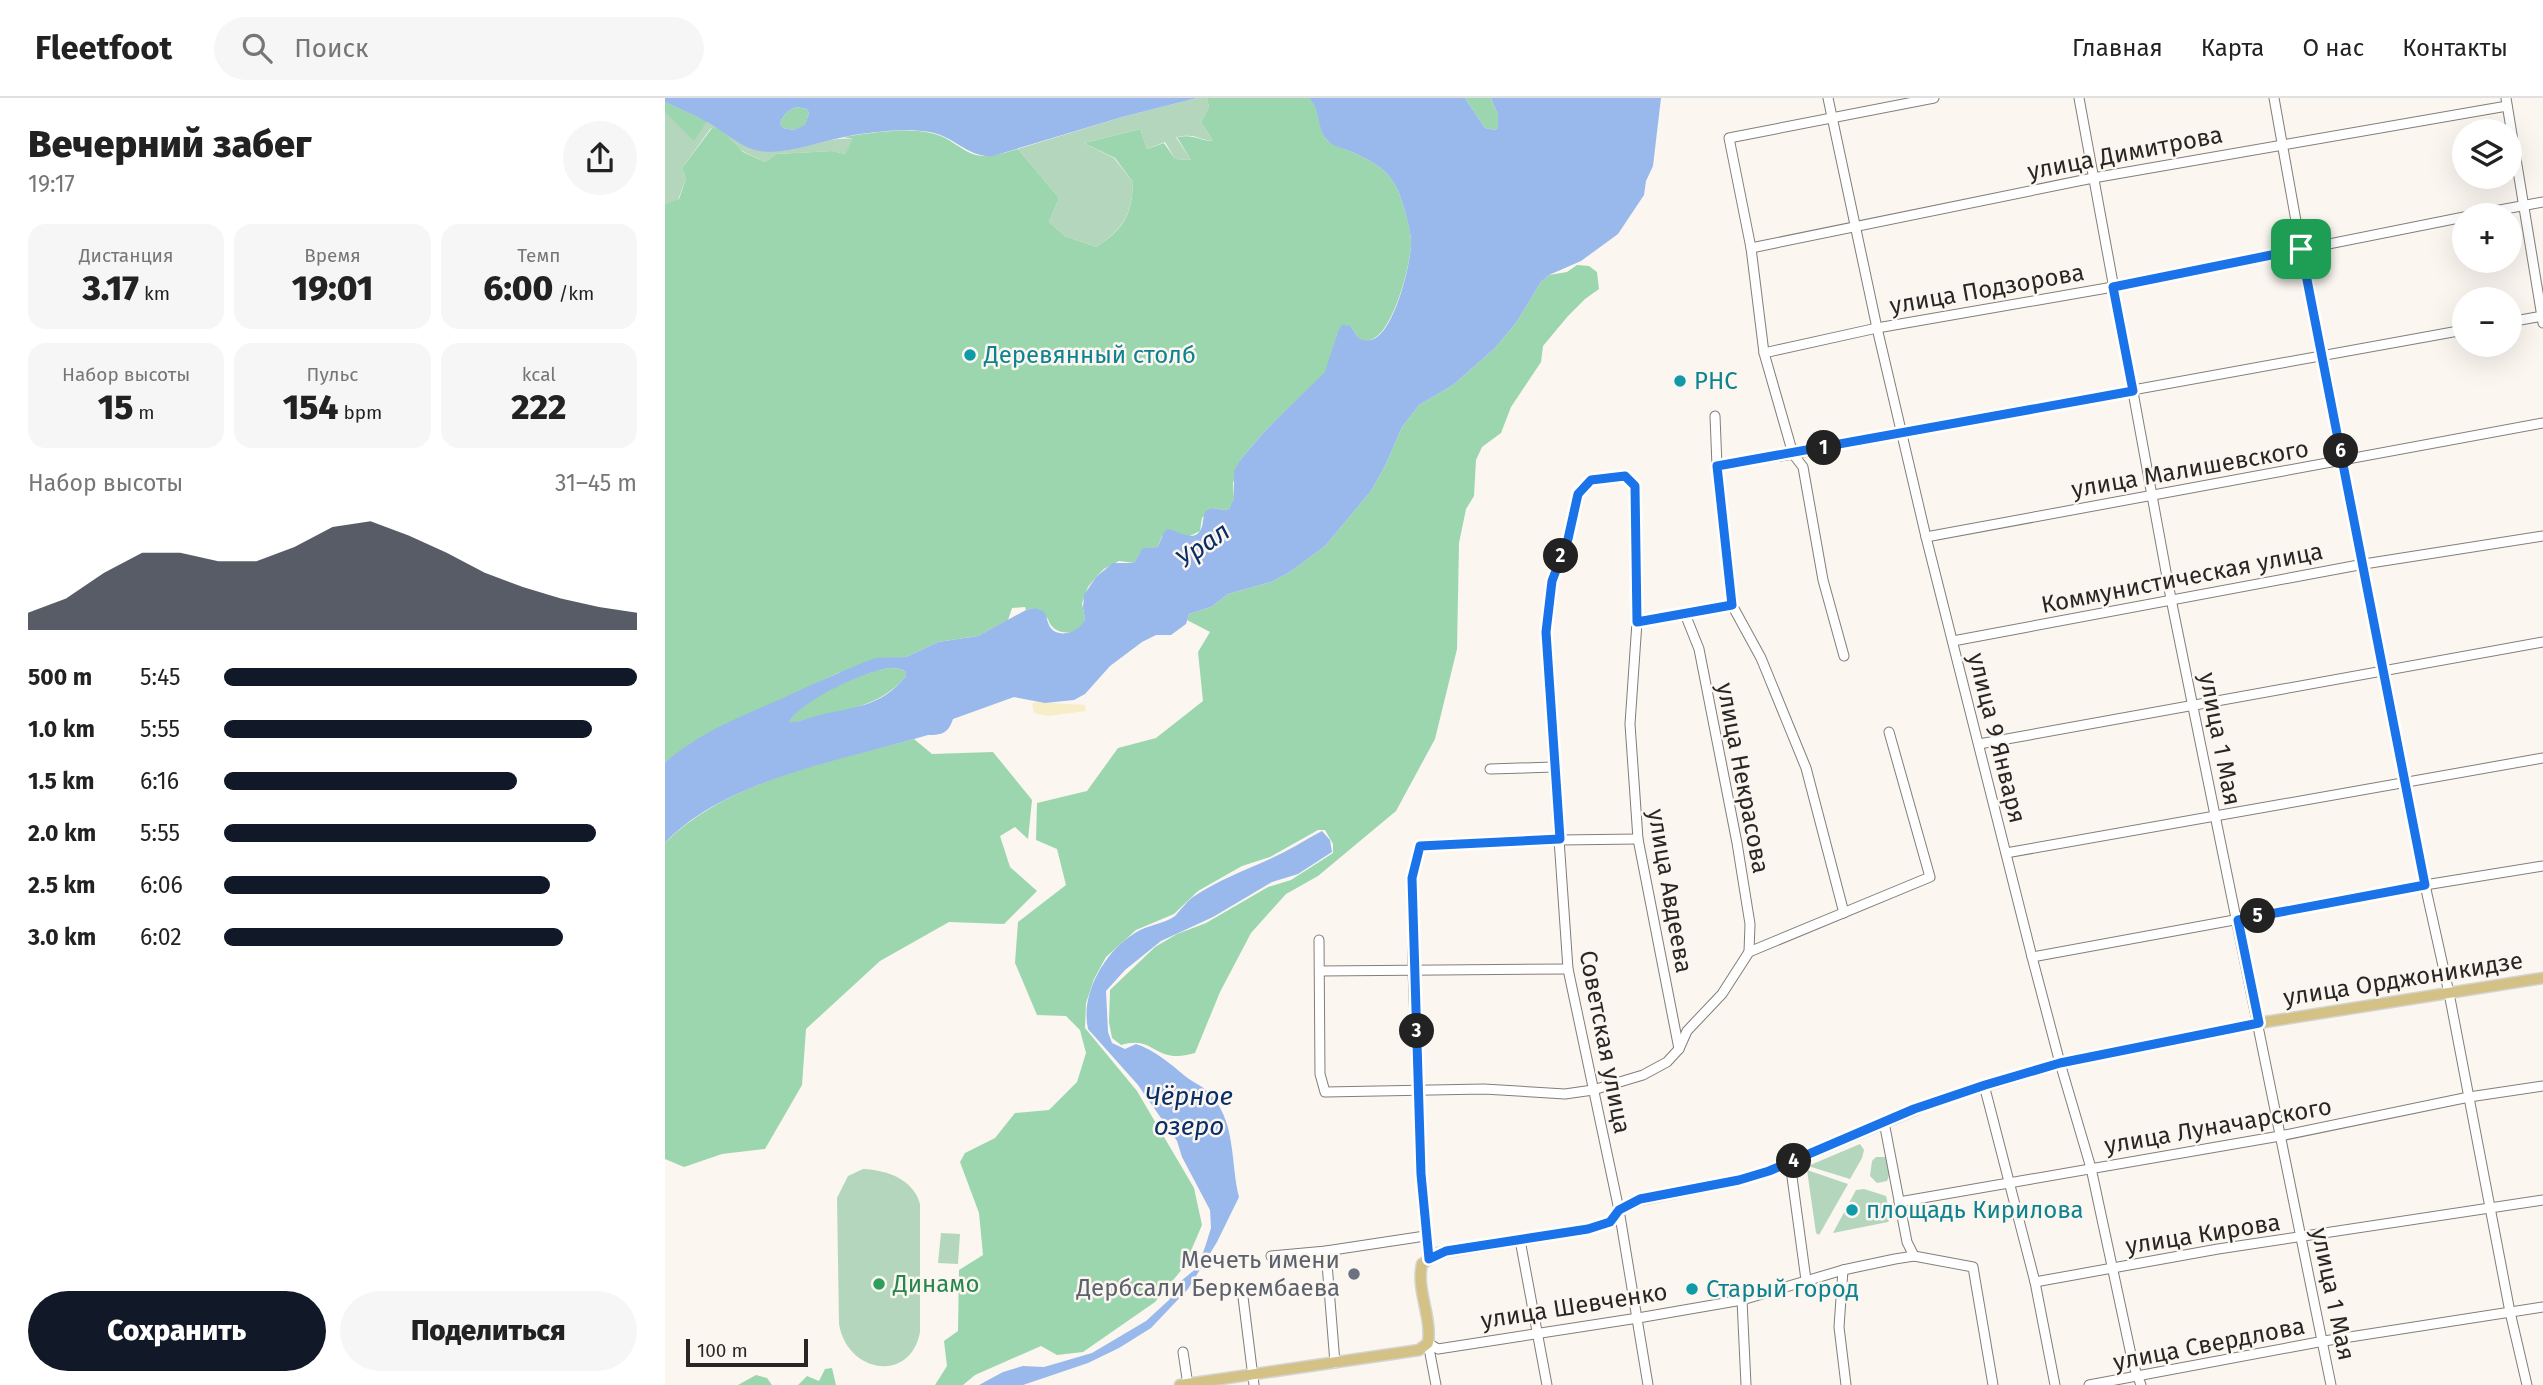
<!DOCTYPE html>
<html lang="ru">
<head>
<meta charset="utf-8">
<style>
	body { margin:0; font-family:"Fira Sans",sans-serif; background:#f6f6f6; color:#222; height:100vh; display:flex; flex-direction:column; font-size:26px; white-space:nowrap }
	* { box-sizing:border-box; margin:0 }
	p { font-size:23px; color:#767676 }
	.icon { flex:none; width:38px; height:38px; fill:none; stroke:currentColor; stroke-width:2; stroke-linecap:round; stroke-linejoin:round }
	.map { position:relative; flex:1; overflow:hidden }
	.sheet { display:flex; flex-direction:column; background:#fff; width:665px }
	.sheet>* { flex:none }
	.fabs { position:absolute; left:1787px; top:21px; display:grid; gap:14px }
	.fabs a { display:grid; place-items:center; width:70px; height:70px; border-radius:50%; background:#fff; box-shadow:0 7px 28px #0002; font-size:35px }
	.scale { position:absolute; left:21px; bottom:18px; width:122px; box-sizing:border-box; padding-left:7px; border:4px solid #292725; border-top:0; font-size:19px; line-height:24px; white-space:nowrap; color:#292725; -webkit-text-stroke:5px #fbf6f0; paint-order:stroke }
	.pin { position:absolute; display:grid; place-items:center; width:60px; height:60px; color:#fff; margin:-30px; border-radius:14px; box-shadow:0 4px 10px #0006 }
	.km { position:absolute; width:35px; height:35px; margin:-18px; border-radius:50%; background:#222; color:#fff; font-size:19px; line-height:35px; text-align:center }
	.round { display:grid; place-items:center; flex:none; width:74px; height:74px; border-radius:37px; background:#f6f6f6 }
	.summary { display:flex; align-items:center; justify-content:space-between; height:119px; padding:0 28px }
	h1 { font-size:38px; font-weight:800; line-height:52px }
	.figures { display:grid; grid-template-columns:repeat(3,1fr); gap:10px; height:119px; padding:7px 28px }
	.figures div { display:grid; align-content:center; border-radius:18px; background:#f6f6f6; text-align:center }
	.figures b { font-size:35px; font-weight:800 }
	.figures small { font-size:19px; font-weight:400 }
	.figures p { font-size:19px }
	.chart { height:196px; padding:14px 28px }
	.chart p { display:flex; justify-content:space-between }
	.chart svg { width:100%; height:126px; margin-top:7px; fill:#111827; opacity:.7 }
	.cta { display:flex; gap:14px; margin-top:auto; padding:14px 28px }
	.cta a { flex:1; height:80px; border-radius:42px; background:#111827; color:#fff; font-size:28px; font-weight:800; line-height:80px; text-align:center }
	.cta a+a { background:#f6f6f6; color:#222 }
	ul { padding:0 28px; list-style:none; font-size:23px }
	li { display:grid; grid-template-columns:112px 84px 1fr; align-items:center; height:52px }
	li i { height:18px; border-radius:9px; background:#111827 }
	header { display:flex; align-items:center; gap:42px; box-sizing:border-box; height:98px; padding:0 35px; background:#fff; border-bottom:2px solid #e0e0e0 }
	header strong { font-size:33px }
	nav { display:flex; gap:38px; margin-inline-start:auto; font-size:24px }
	.search { width:490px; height:63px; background:#f6f6f6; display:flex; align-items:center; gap:18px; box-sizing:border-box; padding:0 24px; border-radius:38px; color:#767676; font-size:26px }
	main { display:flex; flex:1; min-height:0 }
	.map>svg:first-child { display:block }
	.green { fill:#b4d6bd }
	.forest { fill:#9cd6ae }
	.sand { fill:#f7edc8 }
	.water { fill:#99b8ec; fill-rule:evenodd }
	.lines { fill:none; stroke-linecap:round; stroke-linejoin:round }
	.minor-casing { stroke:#837e7a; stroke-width:11 }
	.major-casing { stroke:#d4d4d3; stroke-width:13 }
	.minor { stroke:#fff; stroke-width:9 }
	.major { stroke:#d3c185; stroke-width:10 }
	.route-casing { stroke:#fff; stroke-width:14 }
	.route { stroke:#1a73e8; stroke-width:9 }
	.culture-dot { fill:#0f9aa8; stroke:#fbf6f0; stroke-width:2.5 }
	.worship-dot { fill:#6b7280; stroke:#fbf6f0; stroke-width:2.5 }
	.leisure-dot { fill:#2e9e5b; stroke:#fbf6f0; stroke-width:2.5 }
	.labels { text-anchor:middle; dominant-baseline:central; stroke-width:5; stroke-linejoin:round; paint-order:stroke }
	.street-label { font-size:24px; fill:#292725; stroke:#fbf6f0 }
	.culture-label { font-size:24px; fill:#0d838f; stroke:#fbf6f0; text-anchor:start }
	.worship-label { font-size:24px; fill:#5b616d; stroke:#fbf6f0; text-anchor:end }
	.leisure-label { font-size:24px; fill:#27864d; stroke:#fbf6f0; text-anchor:start }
	.water-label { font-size:26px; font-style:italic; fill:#082d67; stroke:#fbf6f0 }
</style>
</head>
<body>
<header>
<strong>Fleetfoot</strong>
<div class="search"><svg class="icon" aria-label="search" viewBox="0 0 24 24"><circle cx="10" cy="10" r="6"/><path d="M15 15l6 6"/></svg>Поиск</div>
<nav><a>Главная</a><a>Карта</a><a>О нас</a><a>Контакты</a></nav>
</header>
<main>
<section class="sheet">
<div class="summary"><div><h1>Вечерний забег</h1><p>19:17</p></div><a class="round"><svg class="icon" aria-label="share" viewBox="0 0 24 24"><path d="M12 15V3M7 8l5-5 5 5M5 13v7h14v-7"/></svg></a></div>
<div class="figures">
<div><p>Дистанция</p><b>3.17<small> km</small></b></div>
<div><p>Время</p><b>19:01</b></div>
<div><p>Темп</p><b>6:00<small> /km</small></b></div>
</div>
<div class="figures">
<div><p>Набор высоты</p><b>15<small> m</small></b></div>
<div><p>Пульс</p><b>154<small> bpm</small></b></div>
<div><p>kcal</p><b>222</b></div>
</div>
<div class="chart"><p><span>Набор высоты</span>31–45 m</p>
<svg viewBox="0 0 160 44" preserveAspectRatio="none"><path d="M0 44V38L10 33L20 24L30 17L40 17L50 20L60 20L70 15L80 8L90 6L100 11L110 17L120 24L130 29L140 33L150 36L160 38V44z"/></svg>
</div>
<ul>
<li><b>500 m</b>5:45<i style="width:100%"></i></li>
<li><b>1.0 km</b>5:55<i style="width:89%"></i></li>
<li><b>1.5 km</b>6:16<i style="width:71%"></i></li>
<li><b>2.0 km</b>5:55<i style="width:90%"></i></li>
<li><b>2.5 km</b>6:06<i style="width:79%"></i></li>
<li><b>3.0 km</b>6:02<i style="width:82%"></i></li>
</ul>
<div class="cta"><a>Сохранить</a><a>Поделиться</a></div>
</section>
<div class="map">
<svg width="1878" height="1287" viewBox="0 0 1878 1287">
	<rect width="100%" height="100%" fill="#fbf6f0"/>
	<g class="green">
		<path d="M 532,0 L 542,0 L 544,9 L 536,24 L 548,43 C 530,41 532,35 511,39 L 526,62 L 510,61 L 500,44 L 482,51 L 475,31 L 419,45 L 449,60 L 468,84 C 467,117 458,131 431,149 L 400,138 L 384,124 L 394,100 L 353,51 L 457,19 Z"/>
		<path d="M 0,4 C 15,11 30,17 45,25 C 66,37 82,52 108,53 C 135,54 164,37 189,41 L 180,56 L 167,53 L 111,56 L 100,64 L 79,54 L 46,30 L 17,70 L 21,81 L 13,102 L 0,106 Z"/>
		<polygon points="1195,1046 1199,1052 1197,1060 1185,1081 1143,1068"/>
		<path d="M 1211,1059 L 1220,1059 C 1224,1065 1226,1076 1222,1083 L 1212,1085 L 1205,1078 L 1207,1063 Z"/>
		<path d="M 198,1071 C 222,1072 248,1081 255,1106 L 255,1234 C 245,1286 182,1275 174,1226 L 172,1100 L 183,1078 Z"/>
		<polygon points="1142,1072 1183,1086 1154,1137 1151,1135"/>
		<polygon points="1199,1091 1221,1098 1226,1120 1223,1124 1168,1135 1191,1092"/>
		<polygon points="276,1135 295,1136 293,1166 273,1165"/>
	</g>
	<g class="forest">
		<path d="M 542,0 L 644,0 C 657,13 652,33 663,43 C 668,47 676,50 682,52 C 704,61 725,71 734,95 C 739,109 745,127 746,142 C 747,163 728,237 705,242 C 694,244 691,237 686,228 L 672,236 L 661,274 L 599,334 L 576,361 L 568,385 L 569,400 L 564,411 L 559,412 L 547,410 L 537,420 L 535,433 L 525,438 L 497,438 L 493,449 C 476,450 478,452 469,465 L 454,463 L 439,471 L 431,479 L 423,489 L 417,505 L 420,521 C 415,539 388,539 383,521 L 369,510 L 361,512 L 360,509 L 347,510 L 343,522 L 313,538 L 273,544 L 241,559 L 227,560 L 173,575 L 26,645 L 0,664 L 0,106 L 14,101 L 21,81 L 17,70 L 47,30 L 55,31 L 78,54 L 100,64 L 111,56 L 167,53 L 180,56 L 188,41 L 178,39 C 206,35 238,29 266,35 C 282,38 291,48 305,55 C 320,62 338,55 353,51 L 394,100 L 384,124 L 400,138 L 431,149 C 459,131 467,117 468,84 L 450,60 L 419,45 L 475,31 L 482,51 L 499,45 L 510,61 L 526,62 L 512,39 C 531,36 531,42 548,43 L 536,24 L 544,9 Z"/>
		<polygon points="800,0 826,0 833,17 833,29 830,32 820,30"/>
		<polygon points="0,4 42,23 29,43 0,14"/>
		<path d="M 132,9 L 142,11 L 144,15 L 140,28 L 129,32 L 118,30 L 115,25 C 119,16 123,12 132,9 Z"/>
		<path d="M 912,167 L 924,168 L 932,174 L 934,191 L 920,201 L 903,218 L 878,248 L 876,264 L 846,309 L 836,335 L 817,349 L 811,362 L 809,398 L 801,411 L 794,445 L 792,551 L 770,641 L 731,713 L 653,778 L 621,796 L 586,835 L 555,894 L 530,955 C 525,956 518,958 512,958 C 488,958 485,938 456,947 L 447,940 L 444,924 L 445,892 L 490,849 L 512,836 L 541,825 L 603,789 L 626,782 L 668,755 L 668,746 L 660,732 L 653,732 L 605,759 L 577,768 L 533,793 L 509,816 L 471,832 L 441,859 L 429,881 L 421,905 L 420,930 L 472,993 L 529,1090 L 537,1127 L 519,1169 L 490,1204 L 418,1254 L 392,1257 L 376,1248 L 310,1277 L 298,1287 L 270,1287 L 282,1268 L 279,1243 L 293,1233 L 294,1172 L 318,1157 L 314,1115 L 295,1064 L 300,1055 L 330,1040 L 350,1015 L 384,1012 L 412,984 L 421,955 L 415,932 L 401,918 L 372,917 L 350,865 L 353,824 L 401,787 L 392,751 L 371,742 L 372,705 L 422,693 L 453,650 L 491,640 L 538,603 L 533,554 L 545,534 L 522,522 L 524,516 L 546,509 L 563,496 L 606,484 L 625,474 L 660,448 L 706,393 L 720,368 L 737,329 L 754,307 L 788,287 L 830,250 L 851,225 L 876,184 L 884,177 L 902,174 Z"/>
		<path d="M 225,570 L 236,571 L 241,574 L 241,578 C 213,613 167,613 128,625 L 124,624 C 137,601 199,573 225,570 Z"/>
		<path d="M 249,641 L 267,656 L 328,654 L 367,702 L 363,741 L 350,729 L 335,738 L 345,769 L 372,793 L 339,826 L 284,824 L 215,863 L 141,931 L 137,987 L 100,1051 L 57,1056 L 19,1069 L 0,1061 L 0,745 C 61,683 167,663 249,641 Z"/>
		<polygon points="167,1270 171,1287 133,1287 142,1278 154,1283 160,1271"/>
		<polygon points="91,1277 102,1280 107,1287 73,1287"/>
	</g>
	<polygon class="sand" points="370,604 420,607 421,613 383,618 369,615 367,606"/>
	<g class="water">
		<path d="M 0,0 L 532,0 L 457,19 L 328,58 C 303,60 289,38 265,34 C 238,30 206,34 179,39 C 152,44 123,57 95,53 C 76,50 60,34 44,25 C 30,17 15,11 0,4 ZM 132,9 L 142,11 L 144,15 L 140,27 L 129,32 L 118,30 L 115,25 C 119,16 123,12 132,9 Z"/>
		<path d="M 644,0 L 800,0 L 820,30 L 830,32 L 833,29 L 833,17 L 826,0 L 996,0 L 988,68 L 981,83 L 979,97 L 953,136 L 916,163 L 884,177 L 876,184 L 851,225 L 830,250 L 788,287 L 754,307 L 737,329 L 720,368 L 706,393 L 660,448 L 625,474 L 606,484 L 563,496 L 546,509 L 524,516 L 521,526 L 506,537 L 491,537 L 477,544 L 445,568 L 420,596 L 409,602 L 380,605 L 349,599 L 288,621 C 283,635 278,637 263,637 C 181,662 61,680 0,745 L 0,664 C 34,635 77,618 118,600 C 144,588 170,576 197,565 L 211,560 L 241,559 L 273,544 L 313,538 L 361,512 L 369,510 L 378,513 C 382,518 382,524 385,529 C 394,542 416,533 420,521 L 418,510 L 419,497 L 431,479 L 448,465 L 469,465 L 478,450 L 493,449 L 499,434 L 502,431 C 513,432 529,446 536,431 C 539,425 537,419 541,413 L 547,410 L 559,412 L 564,411 L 569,400 L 569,373 L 576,361 L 599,334 L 660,274 L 672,236 L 677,227 L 686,228 C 691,237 694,244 706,242 C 729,237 747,163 746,142 C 745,128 739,109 734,95 C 725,71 704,61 682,52 C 676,50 668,48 663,43 C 651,32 657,14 644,0 ZM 225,570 L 236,571 L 241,574 L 241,578 C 216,610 186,609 151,618 C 142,620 133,625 124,624 C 137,602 200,573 225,570 Z"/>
		<path d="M 657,733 L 665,742 L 667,754 L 633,776 L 607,784 L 548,819 L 496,843 L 460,872 L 441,893 L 443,934 L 447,945 L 460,951 L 471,946 C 489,952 506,966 520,978 C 527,984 536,987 542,993 C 572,1021 565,1064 574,1099 L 552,1144 L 523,1191 L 486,1230 L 454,1250 L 423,1265 L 358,1287 L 314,1287 L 338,1274 L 358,1268 L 379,1269 L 427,1255 L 481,1223 L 504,1202 L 516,1183 L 533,1169 L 541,1146 L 546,1130 L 545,1112 L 517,1059 L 512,1043 L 473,987 L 423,931 C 415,896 440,853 470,835 C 482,827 499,826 510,818 C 514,814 521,804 528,799 C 552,783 578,773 605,761 C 623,753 640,742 657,733 Z"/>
	</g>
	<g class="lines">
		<g class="minor-casing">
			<g id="minor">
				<polyline points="1163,0 1212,230 1261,439 1367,859 1395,965 1426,1070 1468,1266 1476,1287"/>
				<polyline points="1414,0 1506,501 1666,1287"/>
				<polyline points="1609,0 1636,151 1718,572 1760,787 1784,895 1845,1214 1862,1287"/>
				<polyline points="1841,0 1878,225"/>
				<polyline points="1808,117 1878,104"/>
				<polyline points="1086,150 1428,80 1842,8"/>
				<polyline points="1844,224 1878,218"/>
				<polyline points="1099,255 1212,230 1448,189 1799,119"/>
				<polyline points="1050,318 1052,368 1067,507 1096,560 1141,670 1179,815"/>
				<polyline points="1052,368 1128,356 1236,334 1799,232"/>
				<polyline points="1261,439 1878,325"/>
				<polyline points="1020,516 1034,551 1072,745 1085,826 1084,854"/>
				<polyline points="972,524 1067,507"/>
				<polyline points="1288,543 1699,466 1878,438"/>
				<polyline points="1179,558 1158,482 1138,369 1128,356 1099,255 1086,150 1064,40 1269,0"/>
				<polyline points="1314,646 1878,544"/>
				<polyline points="825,671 889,669"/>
				<polyline points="1341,755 1878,660"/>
				<polyline points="654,842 655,976 660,994 819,991 900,996 928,992 978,977 1002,964 1014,951 1022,933 1057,896 1084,854 1265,779 1224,634"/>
				<polyline points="1367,859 1760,787 1878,768"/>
				<polyline points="655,873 903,871"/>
				<polyline points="1319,987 1370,1184 1390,1287"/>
				<polyline points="1219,1024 1242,1144 1249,1158"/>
				<polyline points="1127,1079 1141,1182"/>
				<polyline points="1234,1104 1615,1038 1804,999 1878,988"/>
				<polyline points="855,1142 882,1287"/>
				<polyline points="661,1153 670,1265"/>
				<polyline points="606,1158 661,1153 760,1138"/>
				<polyline points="764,1161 756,1076 748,872 747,780 755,748 895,742 973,741"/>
				<polyline points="1178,1172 1174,1229 1181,1287"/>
				<polyline points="1370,1184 1553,1151 1878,1102"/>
				<polyline points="578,1199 589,1287"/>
				<polyline points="1077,1202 1081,1287"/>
				<polyline points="763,1245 773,1251 973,1220 1077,1202 1178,1172 1230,1161 1249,1158 1308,1169 1328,1287"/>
				<polyline points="763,1245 771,1287"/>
				<polyline points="518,1254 523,1287"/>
				<polyline points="983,1287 954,1112 903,871 889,669 881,534 887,483 903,441 913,396 926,382 960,378 970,389 972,524 965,626 973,741 1014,951"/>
				<polyline points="1424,1287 1659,1243 1878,1209"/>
			</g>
		</g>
		<g class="major-casing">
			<path id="major" d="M 515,1287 L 754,1252 L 763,1245 C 767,1218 751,1192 757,1166 L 774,1155 L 923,1131 L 945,1124 L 954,1112 L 975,1102 L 1074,1082 L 1104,1073 L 1271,1003 L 1395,965 L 1594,925 L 1878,880"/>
		</g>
		<use href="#minor" class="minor"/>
		<use href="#major" class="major"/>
	</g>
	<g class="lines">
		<g class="route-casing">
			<polygon id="route" points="1636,151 1760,787 1573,822 1594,925 1395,965 1320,987 1249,1011 1104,1073 1074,1082 975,1101 954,1112 945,1124 923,1131 781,1153 764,1161 756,1076 747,780 755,748 895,741 881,534 887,483 903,441 913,396 926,382 960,378 970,388 972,524 1067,507 1052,368 1468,293 1448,189"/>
		</g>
		<use href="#route" class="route"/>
	</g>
	<g class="culture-dot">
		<circle cx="305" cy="257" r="7"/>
		<circle cx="1015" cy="283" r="7"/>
		<circle cx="1187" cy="1112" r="7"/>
		<circle cx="1027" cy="1191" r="7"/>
	</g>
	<circle class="worship-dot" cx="689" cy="1176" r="7"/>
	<circle class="leisure-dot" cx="214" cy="1186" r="7"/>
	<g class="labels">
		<g class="street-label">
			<text transform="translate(1460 55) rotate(-11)">улица Димитрова</text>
			<text transform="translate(1322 191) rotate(-10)">улица Подзорова</text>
			<text transform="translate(1525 371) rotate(-10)">улица Малишевского</text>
			<text transform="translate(1517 480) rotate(-11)">Коммунистическая улица</text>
			<text transform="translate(1332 640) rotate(76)">улица 9 Января</text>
			<text transform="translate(1555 641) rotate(79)">улица 1 Мая</text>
			<text transform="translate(1078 680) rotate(79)">улица Некрасова</text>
			<text transform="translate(1005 793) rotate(80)">улица Авдеева</text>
			<text transform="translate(1738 881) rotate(-9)">улица Орджоникидзе</text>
			<text transform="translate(940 944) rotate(79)">Советская улица</text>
			<text transform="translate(1553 1028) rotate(-10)">улица Луначарского</text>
			<text transform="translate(1538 1136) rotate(-9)">улица Кирова</text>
			<text transform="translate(1668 1196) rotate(78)">улица 1 Мая</text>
			<text transform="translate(909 1208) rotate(-9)">улица Шевченко</text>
			<text transform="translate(1544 1246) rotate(-11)">улица Свердлова</text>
		</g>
		<g class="culture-label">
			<text x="319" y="257">Деревянный столб</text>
			<text x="1029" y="283">РНС</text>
			<text x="1201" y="1112">площадь Кирилова</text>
			<text x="1041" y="1191">Старый город</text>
		</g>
		<g class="worship-label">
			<text x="675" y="1162">Мечеть имени<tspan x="675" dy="28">Дербсали Беркембаева</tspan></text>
		</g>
		<g class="leisure-label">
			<text x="228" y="1186">Динамо</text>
		</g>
		<g class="water-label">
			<text transform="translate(538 447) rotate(-35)">Урал</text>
			<text x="524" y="998">Чёрное<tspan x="524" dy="30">озеро</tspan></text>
		</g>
	</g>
</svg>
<div class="fabs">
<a><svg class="icon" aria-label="layers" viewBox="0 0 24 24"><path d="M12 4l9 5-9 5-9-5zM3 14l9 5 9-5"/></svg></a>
<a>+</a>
<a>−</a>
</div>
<div class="scale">100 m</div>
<div class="pin" style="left:1636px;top:151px;background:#1e9e55"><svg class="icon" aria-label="arrive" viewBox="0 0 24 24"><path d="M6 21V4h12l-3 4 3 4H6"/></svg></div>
<b class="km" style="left:1159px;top:350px">1</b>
<b class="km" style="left:896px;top:458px">2</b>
<b class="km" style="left:752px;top:933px">3</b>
<b class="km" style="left:1129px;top:1063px">4</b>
<b class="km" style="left:1593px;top:818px">5</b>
<b class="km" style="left:1676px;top:353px">6</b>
</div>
</main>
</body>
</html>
